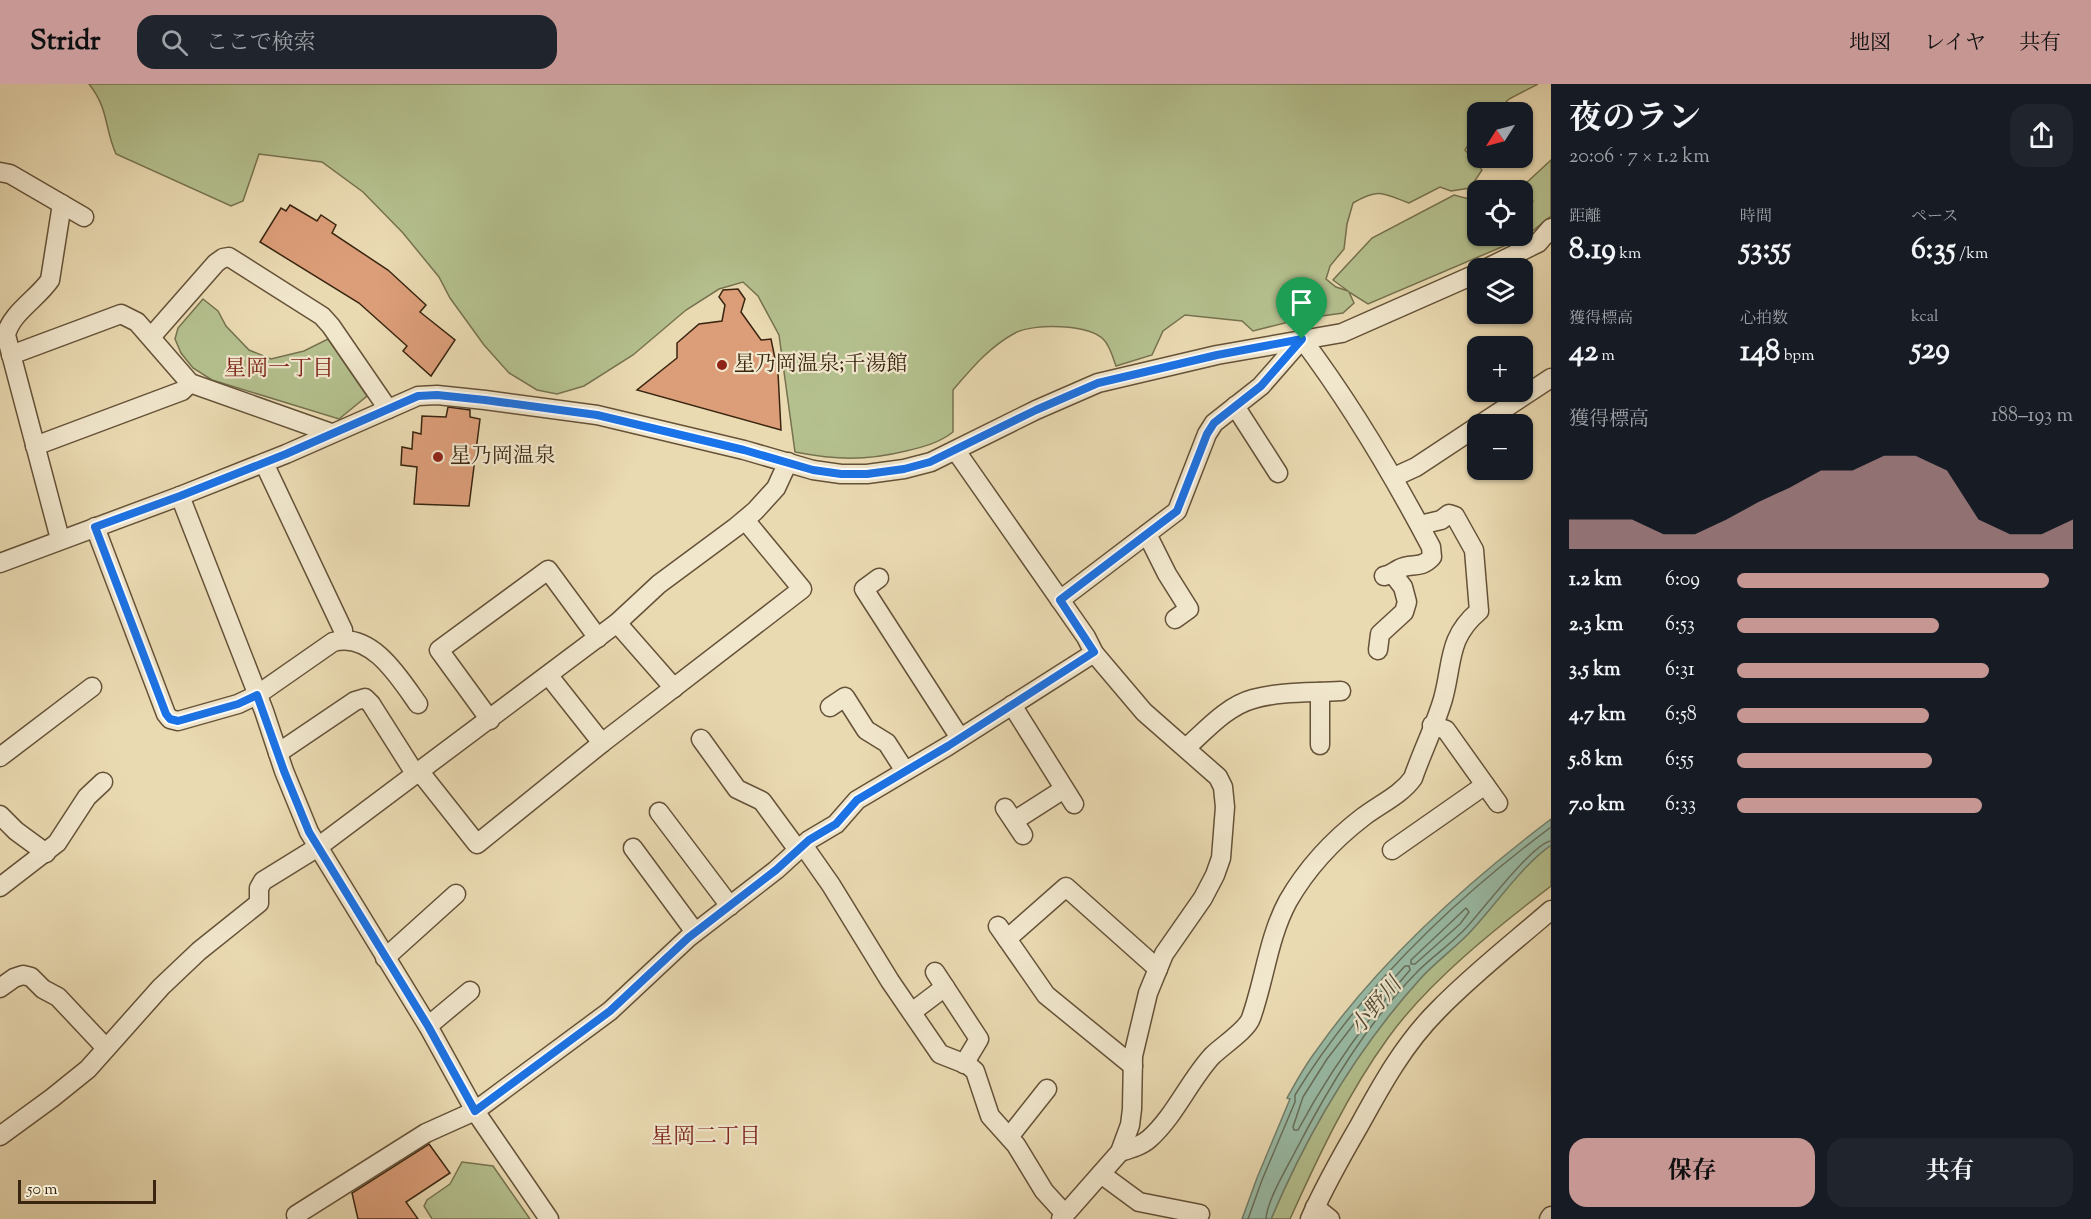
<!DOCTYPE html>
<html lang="ja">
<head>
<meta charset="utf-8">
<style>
	body { margin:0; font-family:"Sorts Mill Goudy","Noto Serif JP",serif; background:#20242c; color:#f1f3f6; height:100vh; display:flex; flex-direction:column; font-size:22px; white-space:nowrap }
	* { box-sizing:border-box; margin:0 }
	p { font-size:20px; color:#9ea1a6 }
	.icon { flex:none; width:33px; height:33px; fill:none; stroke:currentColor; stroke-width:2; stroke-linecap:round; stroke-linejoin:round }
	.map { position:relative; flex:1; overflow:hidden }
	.drawer { display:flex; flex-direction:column; background:#171b24; width:540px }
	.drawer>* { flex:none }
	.needle { width:39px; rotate:234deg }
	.controls { position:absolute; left:1467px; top:18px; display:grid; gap:12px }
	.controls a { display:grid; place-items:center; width:66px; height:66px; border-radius:12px; background:#171b24; box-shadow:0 2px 4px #0004; font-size:30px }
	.scale { position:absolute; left:18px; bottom:15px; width:138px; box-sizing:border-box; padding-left:6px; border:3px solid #392510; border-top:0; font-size:16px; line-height:21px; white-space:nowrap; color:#392510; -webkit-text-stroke:4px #f1e7cd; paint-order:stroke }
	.pin { position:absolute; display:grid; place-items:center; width:51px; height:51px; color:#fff; margin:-62px -26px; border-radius:50% 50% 50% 0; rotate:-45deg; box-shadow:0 0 6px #0007 }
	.pin .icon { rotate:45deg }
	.round { display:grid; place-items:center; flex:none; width:63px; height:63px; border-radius:18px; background:#20242c }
	.summary { display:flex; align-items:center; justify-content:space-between; height:102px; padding:0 18px }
	h1 { font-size:33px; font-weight:700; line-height:45px }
	.figures { display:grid; grid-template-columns:repeat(3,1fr); gap:9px; height:102px; padding:6px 18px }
	.figures div { display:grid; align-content:center }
	.figures b { font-size:30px; font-weight:700 }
	.figures small { font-size:16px; font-weight:400 }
	.figures p { font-size:16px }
	.chart { height:168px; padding:12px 18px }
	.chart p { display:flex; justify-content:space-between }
	.chart svg { width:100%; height:108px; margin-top:6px; fill:#c59692; opacity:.7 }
	.cta { display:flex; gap:12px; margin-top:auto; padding:12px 18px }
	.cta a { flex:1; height:69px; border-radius:18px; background:#c59692; color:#111; font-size:24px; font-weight:700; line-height:69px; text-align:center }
	.cta a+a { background:#20242c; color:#f1f3f6 }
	ul { padding:0 18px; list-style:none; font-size:20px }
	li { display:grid; grid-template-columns:96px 72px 1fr; align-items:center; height:45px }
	li i { height:15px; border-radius:8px; background:#c59692 }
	header { display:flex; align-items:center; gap:36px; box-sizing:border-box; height:84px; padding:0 30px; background:#c59692; color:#111 }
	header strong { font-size:28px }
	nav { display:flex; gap:33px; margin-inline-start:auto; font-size:21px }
	.search { width:420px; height:54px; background:#20242c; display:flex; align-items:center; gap:15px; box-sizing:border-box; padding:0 21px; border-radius:18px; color:#9ea1a6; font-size:22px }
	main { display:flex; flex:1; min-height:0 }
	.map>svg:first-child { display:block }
	.green { fill:#b4c08e; stroke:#76724f; stroke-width:1.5 }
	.water { fill:#99bba6; stroke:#737f6a; stroke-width:1.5 }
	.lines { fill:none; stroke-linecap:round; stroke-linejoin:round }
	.shore { stroke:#69705b; stroke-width:1.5 }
	.building { fill:#dc9e79; stroke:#392510; stroke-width:1.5 }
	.minor-casing { stroke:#655238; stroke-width:21 }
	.minor { stroke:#f1e7cd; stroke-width:18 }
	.route-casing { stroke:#fff; stroke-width:12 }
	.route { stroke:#1a73e8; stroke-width:8 }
	.poi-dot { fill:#8f2418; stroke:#f1e7cd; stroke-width:2 }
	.labels { text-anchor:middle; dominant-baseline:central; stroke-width:4.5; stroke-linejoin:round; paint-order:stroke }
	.poi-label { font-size:21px; fill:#392510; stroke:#f1e7cd; text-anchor:start }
	.neighbourhood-label { font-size:22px; fill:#7a1f14; stroke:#f1e7cd }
	.water-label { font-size:22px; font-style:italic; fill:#514a36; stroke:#f1e7cd }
</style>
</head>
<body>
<header>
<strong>Stridr</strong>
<div class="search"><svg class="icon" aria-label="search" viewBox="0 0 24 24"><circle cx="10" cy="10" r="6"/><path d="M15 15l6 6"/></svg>ここで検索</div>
<nav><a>地図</a><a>レイヤ</a><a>共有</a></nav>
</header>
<main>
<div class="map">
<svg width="1551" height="1135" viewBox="0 0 1551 1135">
	<rect width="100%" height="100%" fill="#eadab2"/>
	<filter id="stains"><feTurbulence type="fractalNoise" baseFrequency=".00333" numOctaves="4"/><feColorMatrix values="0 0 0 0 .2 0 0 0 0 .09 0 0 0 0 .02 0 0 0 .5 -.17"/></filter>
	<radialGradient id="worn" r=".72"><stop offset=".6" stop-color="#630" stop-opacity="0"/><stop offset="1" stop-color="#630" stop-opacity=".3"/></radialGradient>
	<g class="green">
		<path d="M 89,0 L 1538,0 L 1509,15 L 1496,28 L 1478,28 L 1477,48 L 1465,66 L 1482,86 L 1470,104 L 1451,107 L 1440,103 L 1409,119 C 1382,109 1379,104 1353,119 L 1347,140 L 1344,165 L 1330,182 L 1326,195 L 1336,203 L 1348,207 L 1333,196 L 1372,154 L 1454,111 L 1477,117 L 1478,152 L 1522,152 L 1523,129 L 1525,129 L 1533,117 L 1523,102 L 1551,76 L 1551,132 L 1525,153 L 1368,220 L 1349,208 L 1354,219 L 1343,229 L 1300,235 L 1253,247 L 1242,237 L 1185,231 L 1163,247 L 1152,271 L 1116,282 C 1113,274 1110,262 1104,256 C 1090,240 1033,239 1015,249 C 989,263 971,285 953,306 L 953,348 C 939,359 923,363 906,367 C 865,377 836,376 795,368 L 779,251 L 758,212 L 743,198 L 719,205 L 686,226 L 633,271 L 584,302 L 557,310 L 537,306 L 509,289 L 484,261 L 450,214 L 439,193 L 403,149 L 363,108 L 322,78 L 259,70 L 243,117 L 231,122 L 116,70 C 104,43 109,25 89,0 Z"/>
		<polygon points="203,215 218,227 226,242 249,266 271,275 304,267 328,255 367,312 339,335 212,296 193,284 181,269 175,255 178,244"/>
		<path d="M 1551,761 L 1551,802 C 1496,844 1428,898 1388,954 C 1348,1009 1318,1073 1290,1135 L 1271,1135 C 1308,1048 1356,966 1420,895 C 1435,878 1454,865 1470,848 C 1494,822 1522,781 1551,761 Z"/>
		<polygon points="462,1078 493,1082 530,1135 432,1135 424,1122 427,1116 450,1100"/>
	</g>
	<path class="water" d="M 1551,735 L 1551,761 C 1522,781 1495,822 1470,848 C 1454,865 1435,878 1420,895 C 1356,966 1308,1048 1271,1135 L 1242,1135 L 1257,1094 L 1290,1015 L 1287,1014 C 1296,998 1305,981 1316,967 C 1379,877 1464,801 1551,735 Z"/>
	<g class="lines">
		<g class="shore">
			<polygon points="1466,824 1469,828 1460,840 1415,880 1411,880 1411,876"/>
			<path d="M 1405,882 L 1409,882 L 1410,886 C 1367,935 1329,988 1298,1046 L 1294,1046 L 1293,1043 L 1303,1013 L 1327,975 L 1364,927 Z"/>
			<path d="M 1248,1135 L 1262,1096 L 1295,1018 L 1295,1011 C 1360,905 1452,817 1551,743"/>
			<path d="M 1266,1135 C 1267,1117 1286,1085 1295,1068 C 1328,1004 1367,939 1418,887 C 1433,872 1451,860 1466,844 C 1481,828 1533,759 1551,757"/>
		</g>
	</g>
	<g class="building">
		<polygon points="290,121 317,137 321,131 336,141 332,149 388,186 426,221 420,228 455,256 431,292 403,267 407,262 359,219 260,158 281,124 286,127"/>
		<polygon points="738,205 745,215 741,228 761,256 771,255 778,289 781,346 637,306 677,274 677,259 699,240 722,237 725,221 719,213 723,206"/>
		<polygon points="448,323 470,326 470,333 480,335 469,422 414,420 417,383 401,381 402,363 412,365 413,348 421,350 422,332 446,333"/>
		<polygon points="429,1060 450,1089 406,1118 418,1135 358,1135 352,1109"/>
	</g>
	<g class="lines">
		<g class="minor-casing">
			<g id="minor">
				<polyline points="0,88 10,90 84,133"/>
				<polyline points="1487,184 1538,159 1551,144"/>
				<polyline points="151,253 216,179 223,174 229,173 322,232 331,242 388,325"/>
				<polyline points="11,271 121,230 137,238 190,299 331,349"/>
				<polyline points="1235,322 1278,389"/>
				<polyline points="1481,340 1551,294"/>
				<polyline points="35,362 182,307 190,299"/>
				<polyline points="264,379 343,546 343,555"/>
				<polyline points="1394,393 1416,383 1478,342"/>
				<polyline points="180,412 264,627 284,687 309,748 428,942 475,1027 549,1135"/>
				<path d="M 95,443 L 166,630 L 170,635 L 178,637 L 238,620 L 257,611 L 333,558 C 371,547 399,593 418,620"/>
				<polyline points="1147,450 1167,490 1189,525 1175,535"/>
				<path d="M 60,455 L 6,251 C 11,229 37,215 50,196 L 62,120"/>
				<polyline points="0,479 180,412 286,370 418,312 437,311 485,316 597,331 744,366 813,386 841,390 867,390 904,385 931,378 1036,326 1098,299 1217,271 1342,249 1478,189"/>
				<polyline points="879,494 864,505 960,654"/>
				<path d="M 1060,516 L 1177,427 L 1207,350 L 1214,339 L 1261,302 L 1302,255 C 1351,320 1393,391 1431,463 L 1432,473 C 1420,486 1412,478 1399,485 C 1393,488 1391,491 1384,492"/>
				<polyline points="617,539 674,604"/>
				<polyline points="1378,566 1380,550 1404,528 1407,518 1403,503 1393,490"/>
				<polyline points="549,592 602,659"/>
				<polyline points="1012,621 1074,720"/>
				<polyline points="830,623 845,613 866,646 887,659 905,687"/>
				<polyline points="490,636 439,566 548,486 598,554"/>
				<polyline points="1432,641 1446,646 1498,719"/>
				<polyline points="701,655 737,705 762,717 798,766"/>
				<polyline points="1320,661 1320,608"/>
				<path d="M 1186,664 C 1206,646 1227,622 1253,615 C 1281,607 1312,609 1341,607"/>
				<polyline points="278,669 355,617 365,614 371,620 416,691"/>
				<polyline points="0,673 92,603"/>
				<polyline points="420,688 477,760 602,659 802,505 745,436"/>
				<polyline points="1005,724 1023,751"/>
				<polyline points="659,728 730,822"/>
				<polyline points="0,731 16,747 46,769"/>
				<polyline points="1014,737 1064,705"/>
				<polyline points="803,761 831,801 890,897 940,970 968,981 975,987 990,1032 1016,1061 1044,1107 1065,1130"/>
				<polyline points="633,764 695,848"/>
				<polyline points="1392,766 1485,701"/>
				<polyline points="0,803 57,759 87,713 103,698"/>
				<polyline points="998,842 1046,911 1133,982"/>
				<polyline points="1007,855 1066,803 1158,885"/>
				<polyline points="385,874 456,810"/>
				<polyline points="935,888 979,955 964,980"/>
				<polyline points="0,904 14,894 23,891 31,893 43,905 58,913 106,964"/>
				<polyline points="912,928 945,903"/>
				<polyline points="428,942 470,907"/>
				<polyline points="0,1052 52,1014 88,985 161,903 199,867 259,819 259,804 263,797 318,763 617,539 659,500 736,443 755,427 776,404 788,378"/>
				<polyline points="1009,1053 1047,1005"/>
				<path d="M 1120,1068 C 1130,1065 1141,1062 1149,1055 C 1175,1032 1189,997 1212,972 C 1222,962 1247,946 1251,934 C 1265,895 1268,854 1288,817 C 1307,784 1333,756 1363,733 C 1380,720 1401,711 1413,694 C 1422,668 1435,642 1443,615 C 1453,579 1447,554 1479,527 L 1474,466 L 1455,432 L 1449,430 L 1441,436 L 1420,441"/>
				<polyline points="1101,1090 1139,1118 1200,1130"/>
				<polyline points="1315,1123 1330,1135"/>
				<polyline points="296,1131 426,1049 475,1027 610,927 688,854 776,786 809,756 836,740 857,716 948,662 1094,569 1086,553 956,367"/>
				<polyline points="1061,1135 1120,1068 1130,1041 1132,1025 1133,972 1148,909 1164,870 1203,814 1215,791 1221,774 1225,723 1223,703 1218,693 1144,628 1094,569"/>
				<path d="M 1310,1135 C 1324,1103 1341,1073 1359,1042 C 1382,1000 1404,960 1438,926 C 1473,890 1513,859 1551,826"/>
				<polyline points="1549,1135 1551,1132"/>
			</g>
		</g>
		<use href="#minor" class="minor"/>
	</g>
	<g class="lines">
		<g class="route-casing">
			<polygon id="route" points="1302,255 1261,302 1214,339 1207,350 1177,427 1060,516 1094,568 948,662 857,716 836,740 809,756 776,786 688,854 610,927 475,1027 428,942 309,748 284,687 257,611 238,620 178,637 170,635 166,630 95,443 180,412 286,370 418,312 437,311 485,316 597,331 744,366 813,386 841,390 867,390 904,385 930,378 1036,326 1098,299 1217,271"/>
		</g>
		<use href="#route" class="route"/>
	</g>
	<g class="poi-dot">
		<circle cx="722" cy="281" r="6"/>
		<circle cx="438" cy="373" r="6"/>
	</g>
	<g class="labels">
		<g class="poi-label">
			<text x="734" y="281">星乃岡温泉;千湯館</text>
			<text x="450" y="373">星乃岡温泉</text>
		</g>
		<g class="neighbourhood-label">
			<text x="279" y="286">星岡一丁目</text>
			<text x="706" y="1054">星岡二丁目</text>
		</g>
		<g class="water-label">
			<text transform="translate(1377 923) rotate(-50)">小野川</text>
		</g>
	</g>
	<rect width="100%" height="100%" filter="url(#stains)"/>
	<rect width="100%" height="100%" fill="url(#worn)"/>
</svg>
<div class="controls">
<a><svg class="needle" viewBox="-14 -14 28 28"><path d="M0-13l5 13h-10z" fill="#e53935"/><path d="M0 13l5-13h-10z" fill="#9ea1a6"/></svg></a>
<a><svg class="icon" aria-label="locate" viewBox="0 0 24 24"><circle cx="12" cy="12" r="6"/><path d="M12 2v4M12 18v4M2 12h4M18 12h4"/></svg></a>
<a><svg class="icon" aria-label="layers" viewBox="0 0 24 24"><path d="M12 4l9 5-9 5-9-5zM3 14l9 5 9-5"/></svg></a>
<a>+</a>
<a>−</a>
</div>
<div class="scale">50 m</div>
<div class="pin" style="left:1302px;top:255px;background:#1e9e55"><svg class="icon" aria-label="arrive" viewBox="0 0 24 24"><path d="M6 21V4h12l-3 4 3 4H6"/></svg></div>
</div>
<section class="drawer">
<div class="summary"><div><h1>夜のラン</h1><p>20:06 · 7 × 1.2 km</p></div><a class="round"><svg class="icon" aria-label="share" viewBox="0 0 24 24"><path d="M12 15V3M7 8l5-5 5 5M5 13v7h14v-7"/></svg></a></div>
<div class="figures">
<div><p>距離</p><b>8.19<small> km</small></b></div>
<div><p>時間</p><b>53:55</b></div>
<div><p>ペース</p><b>6:35<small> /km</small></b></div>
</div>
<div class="figures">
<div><p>獲得標高</p><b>42<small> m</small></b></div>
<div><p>心拍数</p><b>148<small> bpm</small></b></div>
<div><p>kcal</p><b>529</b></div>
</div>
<div class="chart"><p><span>獲得標高</span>188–193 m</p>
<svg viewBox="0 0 160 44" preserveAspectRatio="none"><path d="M0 44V32L10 32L20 32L30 38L40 38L50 32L60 25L70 19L80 12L90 12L100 6L110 6L120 12L130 32L140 38L150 38L160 32V44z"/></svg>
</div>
<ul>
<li><b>1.2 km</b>6:09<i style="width:93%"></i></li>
<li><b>2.3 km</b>6:53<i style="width:60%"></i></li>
<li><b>3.5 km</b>6:31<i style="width:75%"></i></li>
<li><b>4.7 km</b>6:58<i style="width:57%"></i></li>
<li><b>5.8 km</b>6:55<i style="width:58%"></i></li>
<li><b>7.0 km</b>6:33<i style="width:73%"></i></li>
</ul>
<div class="cta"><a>保存</a><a>共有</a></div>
</section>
</main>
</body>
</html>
